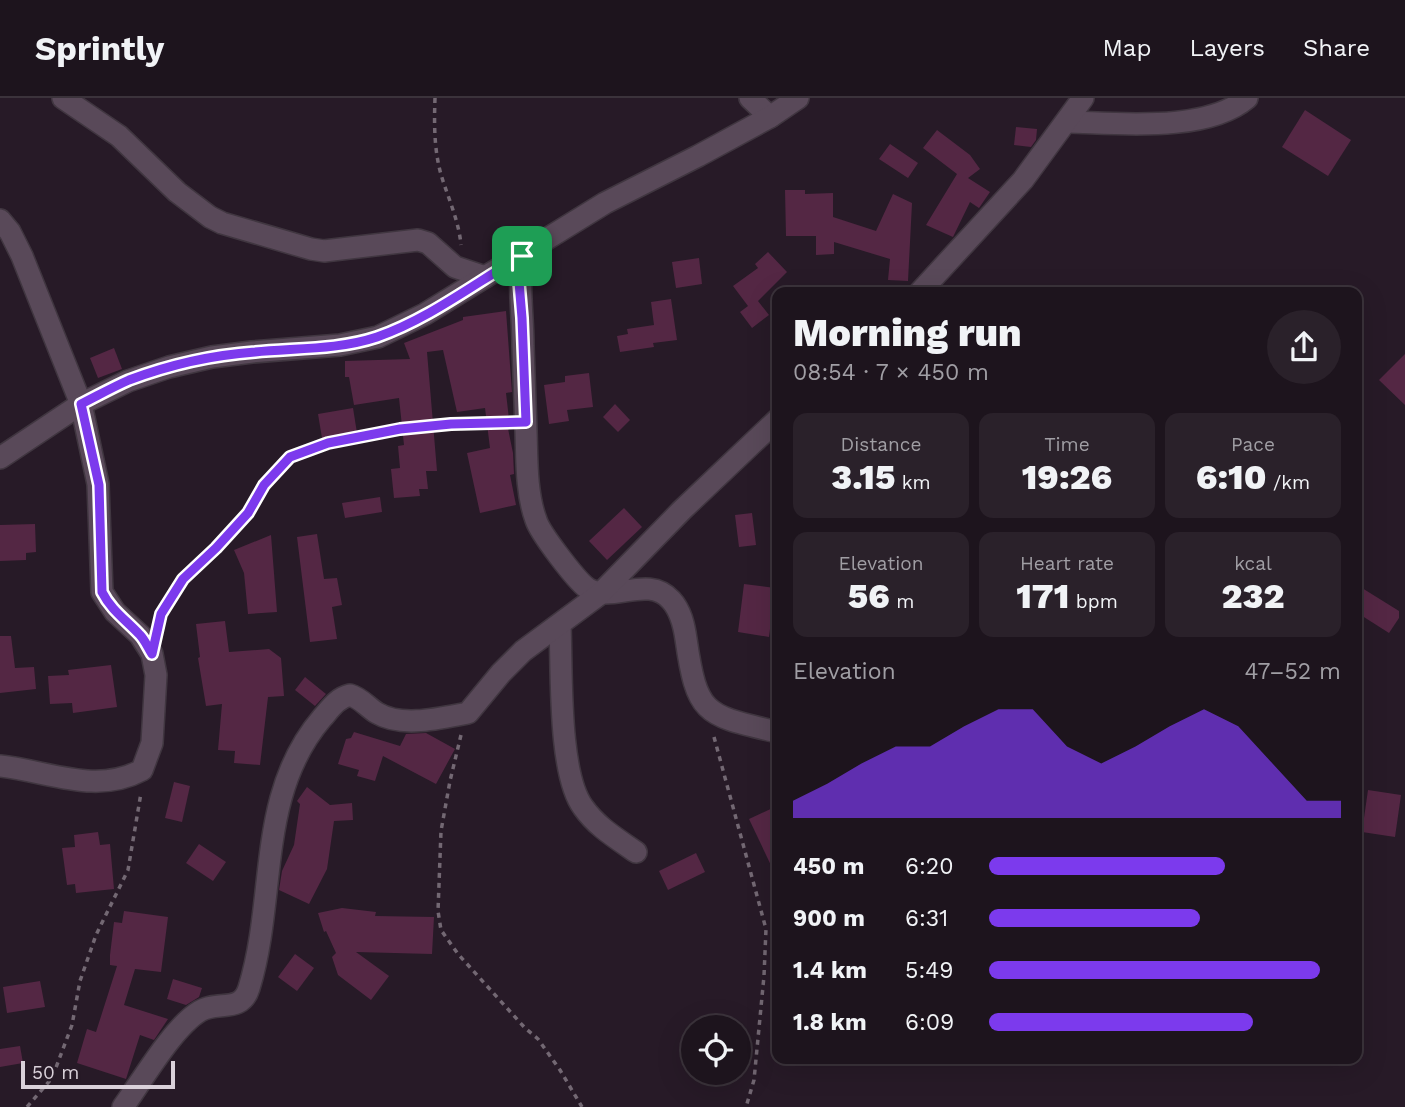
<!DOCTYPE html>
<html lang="en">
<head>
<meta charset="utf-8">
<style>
	body { margin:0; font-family:"Work Sans",sans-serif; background:#2a212a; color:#f1f3f6; height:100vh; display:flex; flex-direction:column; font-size:26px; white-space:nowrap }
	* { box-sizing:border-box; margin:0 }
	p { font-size:23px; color:#a09ea4 }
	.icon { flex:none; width:38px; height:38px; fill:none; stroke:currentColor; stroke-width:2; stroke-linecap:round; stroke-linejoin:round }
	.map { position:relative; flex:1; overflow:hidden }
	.panel { position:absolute; left:772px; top:189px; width:590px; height:777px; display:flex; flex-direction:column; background:#1d141d; border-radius:14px; box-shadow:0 7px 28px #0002,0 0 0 2px #3b333b }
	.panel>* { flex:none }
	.tools { position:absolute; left:681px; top:917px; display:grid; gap:14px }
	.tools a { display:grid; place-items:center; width:70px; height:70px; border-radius:50%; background:#1d141d; box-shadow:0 7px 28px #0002,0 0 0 2px #3b333b; font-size:35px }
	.scale { position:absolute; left:21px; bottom:18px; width:154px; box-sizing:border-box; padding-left:7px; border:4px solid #dad1da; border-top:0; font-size:19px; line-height:24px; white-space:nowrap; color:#dad1da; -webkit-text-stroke:5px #271a27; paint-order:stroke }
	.pin { position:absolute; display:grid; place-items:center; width:60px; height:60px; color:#fff; margin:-30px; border-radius:14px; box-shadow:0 4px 10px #0006 }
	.round { display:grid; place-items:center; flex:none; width:74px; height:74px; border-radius:37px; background:#2a212a }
	.headline { display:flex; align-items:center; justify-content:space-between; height:119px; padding:0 21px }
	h1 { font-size:38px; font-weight:800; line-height:52px }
	.metrics { display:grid; grid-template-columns:repeat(3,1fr); gap:10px; height:119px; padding:7px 21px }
	.metrics div { display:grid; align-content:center; border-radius:14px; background:#2a212a; text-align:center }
	.metrics b { font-size:35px; font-weight:800 }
	.metrics small { font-size:19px; font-weight:400 }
	.metrics p { font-size:19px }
	.chart { height:196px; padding:14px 21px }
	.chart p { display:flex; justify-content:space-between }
	.chart svg { width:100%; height:126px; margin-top:7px; fill:#7c3aed; opacity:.7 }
	ul { padding:0 21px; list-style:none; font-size:23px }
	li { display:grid; grid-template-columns:112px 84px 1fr; align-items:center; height:52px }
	li i { height:18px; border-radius:9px; background:#7c3aed }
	header { display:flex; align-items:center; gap:42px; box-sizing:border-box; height:98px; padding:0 35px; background:#1d141d; border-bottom:2px solid #3b333b }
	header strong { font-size:33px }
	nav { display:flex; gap:38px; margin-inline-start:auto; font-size:24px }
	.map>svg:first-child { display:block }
	.building { fill:#542744 }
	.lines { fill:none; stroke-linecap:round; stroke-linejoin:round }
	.minor-casing { stroke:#403640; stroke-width:24 }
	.path { stroke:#736873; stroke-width:3.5; stroke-dasharray:5 5; stroke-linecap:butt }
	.minor { stroke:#594959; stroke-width:21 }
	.route-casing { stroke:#fff; stroke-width:14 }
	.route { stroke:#7c3aed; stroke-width:9 }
</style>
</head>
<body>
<header>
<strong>Sprintly</strong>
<nav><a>Map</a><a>Layers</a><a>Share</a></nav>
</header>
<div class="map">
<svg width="1405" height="1009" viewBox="0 0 1405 1009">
	<rect width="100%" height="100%" fill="#271a27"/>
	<g class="building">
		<polygon points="1305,12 1351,42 1328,78 1282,49"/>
		<polygon points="1016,29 1037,31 1036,42 1031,49 1014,47"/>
		<polygon points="937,32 970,57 980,71 968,80 990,94 979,110 970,104 953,139 926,127 957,76 923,50"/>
		<polygon points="890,46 918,65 908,80 879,61"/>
		<polygon points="785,92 805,92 805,96 833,95 833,119 876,133 893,96 912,105 908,183 888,182 890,161 834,144 834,156 816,157 816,138 786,138"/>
		<polygon points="768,154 787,174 758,203 769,217 752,230 740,214 748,208 733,188 758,170 755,166"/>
		<polygon points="699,160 702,186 676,190 672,164"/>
		<polygon points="671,201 677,242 653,245 654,249 620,254 617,238 628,236 627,231 654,227 651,204"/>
		<polygon points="506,213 512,294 506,295 509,321 506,321 513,355 514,376 510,377 516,407 480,415 467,355 490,350 485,310 457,314 443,252 427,254 437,373 426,373 428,391 419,391 420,398 394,400 391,371 400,370 398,348 404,347 399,300 354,307 349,279 345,279 345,263 410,261 404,245 463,222 463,219"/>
		<polygon points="114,250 122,271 98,280 90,260"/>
		<polygon points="1405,256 1405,307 1379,282"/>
		<polygon points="589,275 593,309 567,312 569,323 549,326 544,287 565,284 565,278"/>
		<polygon points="615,306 630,322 618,334 603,319"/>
		<polygon points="353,310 357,335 322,340 318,316"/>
		<polygon points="380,399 382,414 345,420 342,405"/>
		<polygon points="624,410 642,429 607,462 589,443"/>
		<polygon points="752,415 756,447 739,449 735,417"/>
		<polygon points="35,426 36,454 26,455 26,462 0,463 0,427"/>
		<polygon points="317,436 324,481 337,480 342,507 332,509 337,541 310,544 297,439"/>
		<polygon points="271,437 277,514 248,516 244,475 234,452"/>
		<polygon points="744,486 775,490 769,539 738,534"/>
		<polygon points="1362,490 1399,513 1399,520 1389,535 1356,514 1356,499"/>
		<polygon points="225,523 229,554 269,551 281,560 284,598 268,599 260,667 234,665 235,653 218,652 222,606 206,608 198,560 200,559 196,526"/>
		<polygon points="0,538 11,538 15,570 34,569 36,591 0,595"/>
		<polygon points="111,567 117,609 73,615 72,605 50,606 48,578 69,577 68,572"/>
		<polygon points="305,579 326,596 315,608 295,592"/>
		<polygon points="354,634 400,648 406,636 426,635 455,651 436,686 383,658 375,683 357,678 359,672 338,666 346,641 351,640"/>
		<polygon points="174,684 190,688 182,724 165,720"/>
		<polygon points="307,689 330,707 352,705 353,722 334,723 327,771 309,806 279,792 282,773 294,747 300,706 297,703"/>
		<polygon points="1368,692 1401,697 1395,739 1362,734"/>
		<polygon points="777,708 777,780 749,721"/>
		<polygon points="98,734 100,747 110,746 114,791 76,795 75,786 67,787 62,750 75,749 74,737"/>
		<polygon points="199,746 226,764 213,783 186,765"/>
		<polygon points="696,755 705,774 668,792 659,773"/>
		<polygon points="342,810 376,814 375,818 434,819 432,856 356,854 389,878 371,902 338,877 332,859 336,855 326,833 324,834 318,815"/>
		<polygon points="124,813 168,819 161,874 135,871 124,907 168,921 154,942 140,937 126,981 77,965 87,931 96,934 117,868 110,867 110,857 114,824 122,825"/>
		<polygon points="295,856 314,870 297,893 278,879"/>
		<polygon points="173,881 202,890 199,899 186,907 167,901"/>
		<polygon points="40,883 45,909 7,915 3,889"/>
		<polygon points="20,948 23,965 0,969 0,951"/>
	</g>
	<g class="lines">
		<g class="minor-casing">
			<g id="minor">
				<polyline points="63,0 119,38 177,94 210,119 222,125 311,151 324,153 418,142 428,145 455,169 485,179"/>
				<polyline points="750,0 770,19"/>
				<path d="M 1067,24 C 1117,25 1206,35 1247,0"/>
				<path d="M 0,122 L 10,134 L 22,158 L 81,306 L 98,386 L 102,494 L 115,514 L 140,537 L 152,556 L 156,577 L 152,645 L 142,672 C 96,697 48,673 0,668"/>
				<path d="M 522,158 C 518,188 523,217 523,248 C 524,276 525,304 526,333 C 527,361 526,395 536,422 C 540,435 576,482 587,490 C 612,506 648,476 671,502 C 681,513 684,527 686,541 C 697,618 705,617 777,634"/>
				<polyline points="920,194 1023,82 1083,0"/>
				<polyline points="0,360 81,306 128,283 169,269 212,259 252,254 340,247 378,239 425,216 605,105 698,58 770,19 798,0"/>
				<path d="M 560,528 C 562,572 558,675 583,709 C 597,729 616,740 636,754"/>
				<path d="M 123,1009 C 142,983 173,929 200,913 C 218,902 241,916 249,890 C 277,799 256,697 322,620 C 330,611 337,600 350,597 C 361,600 367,609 377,615 C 402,630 441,620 468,615 L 501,575 L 523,553 L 600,496 L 682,412 L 777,322"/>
			</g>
		</g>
		<g class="path">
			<path d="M 435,0 C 434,28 434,56 443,83 C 450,104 459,125 461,147"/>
			<polyline points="159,526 161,515 183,481 216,451 248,415 264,387 290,358 328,345 400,331 507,324"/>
			<polyline points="461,637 450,683 441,733 438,813 441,832 458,856 525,930 538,941 560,972 582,1009"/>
			<polyline points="714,639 766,831 764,878 754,982 746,1009"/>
			<polyline points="27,1009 52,980 72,927 80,883 96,837 128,772 141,695"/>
		</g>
		<use href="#minor" class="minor"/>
	</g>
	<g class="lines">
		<g class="route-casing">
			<path id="route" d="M 522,158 L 519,184 L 522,220 L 526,324 L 451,326 L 400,331 L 328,345 L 290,359 L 264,387 L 248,415 L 216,450 L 183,481 L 161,516 L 152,556 C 148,550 145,542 140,537 C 126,522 111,512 102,494 L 99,387 L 81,306 C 97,298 113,289 129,282 C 169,267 213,257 255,254 C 295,250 338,252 377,239 C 429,221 475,185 522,158 Z"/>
		</g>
		<use href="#route" class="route"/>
	</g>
</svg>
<div class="tools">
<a><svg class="icon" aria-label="locate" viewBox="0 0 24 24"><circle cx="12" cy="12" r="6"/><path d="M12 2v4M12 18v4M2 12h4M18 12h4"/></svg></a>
</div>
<div class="scale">50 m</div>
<div class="pin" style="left:522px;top:158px;background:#1e9e55"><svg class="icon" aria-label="arrive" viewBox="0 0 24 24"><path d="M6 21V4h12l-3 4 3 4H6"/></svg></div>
<section class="panel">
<div class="headline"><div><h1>Morning run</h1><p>08:54 · 7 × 450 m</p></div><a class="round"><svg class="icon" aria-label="share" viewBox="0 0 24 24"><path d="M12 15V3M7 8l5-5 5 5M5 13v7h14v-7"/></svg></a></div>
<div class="metrics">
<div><p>Distance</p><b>3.15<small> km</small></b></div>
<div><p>Time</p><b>19:26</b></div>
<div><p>Pace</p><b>6:10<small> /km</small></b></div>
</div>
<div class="metrics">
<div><p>Elevation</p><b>56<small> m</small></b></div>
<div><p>Heart rate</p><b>171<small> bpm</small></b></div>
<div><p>kcal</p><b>232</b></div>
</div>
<div class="chart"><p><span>Elevation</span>47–52 m</p>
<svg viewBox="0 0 160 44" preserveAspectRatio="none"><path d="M0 44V38L10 32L20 25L30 19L40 19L50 12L60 6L70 6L80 19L90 25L100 19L110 12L120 6L130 12L140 25L150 38L160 38V44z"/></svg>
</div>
<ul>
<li><b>450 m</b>6:20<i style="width:67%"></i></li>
<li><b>900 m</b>6:31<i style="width:60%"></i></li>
<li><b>1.4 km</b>5:49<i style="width:94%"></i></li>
<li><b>1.8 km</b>6:09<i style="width:75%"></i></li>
</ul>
</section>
</div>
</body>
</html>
